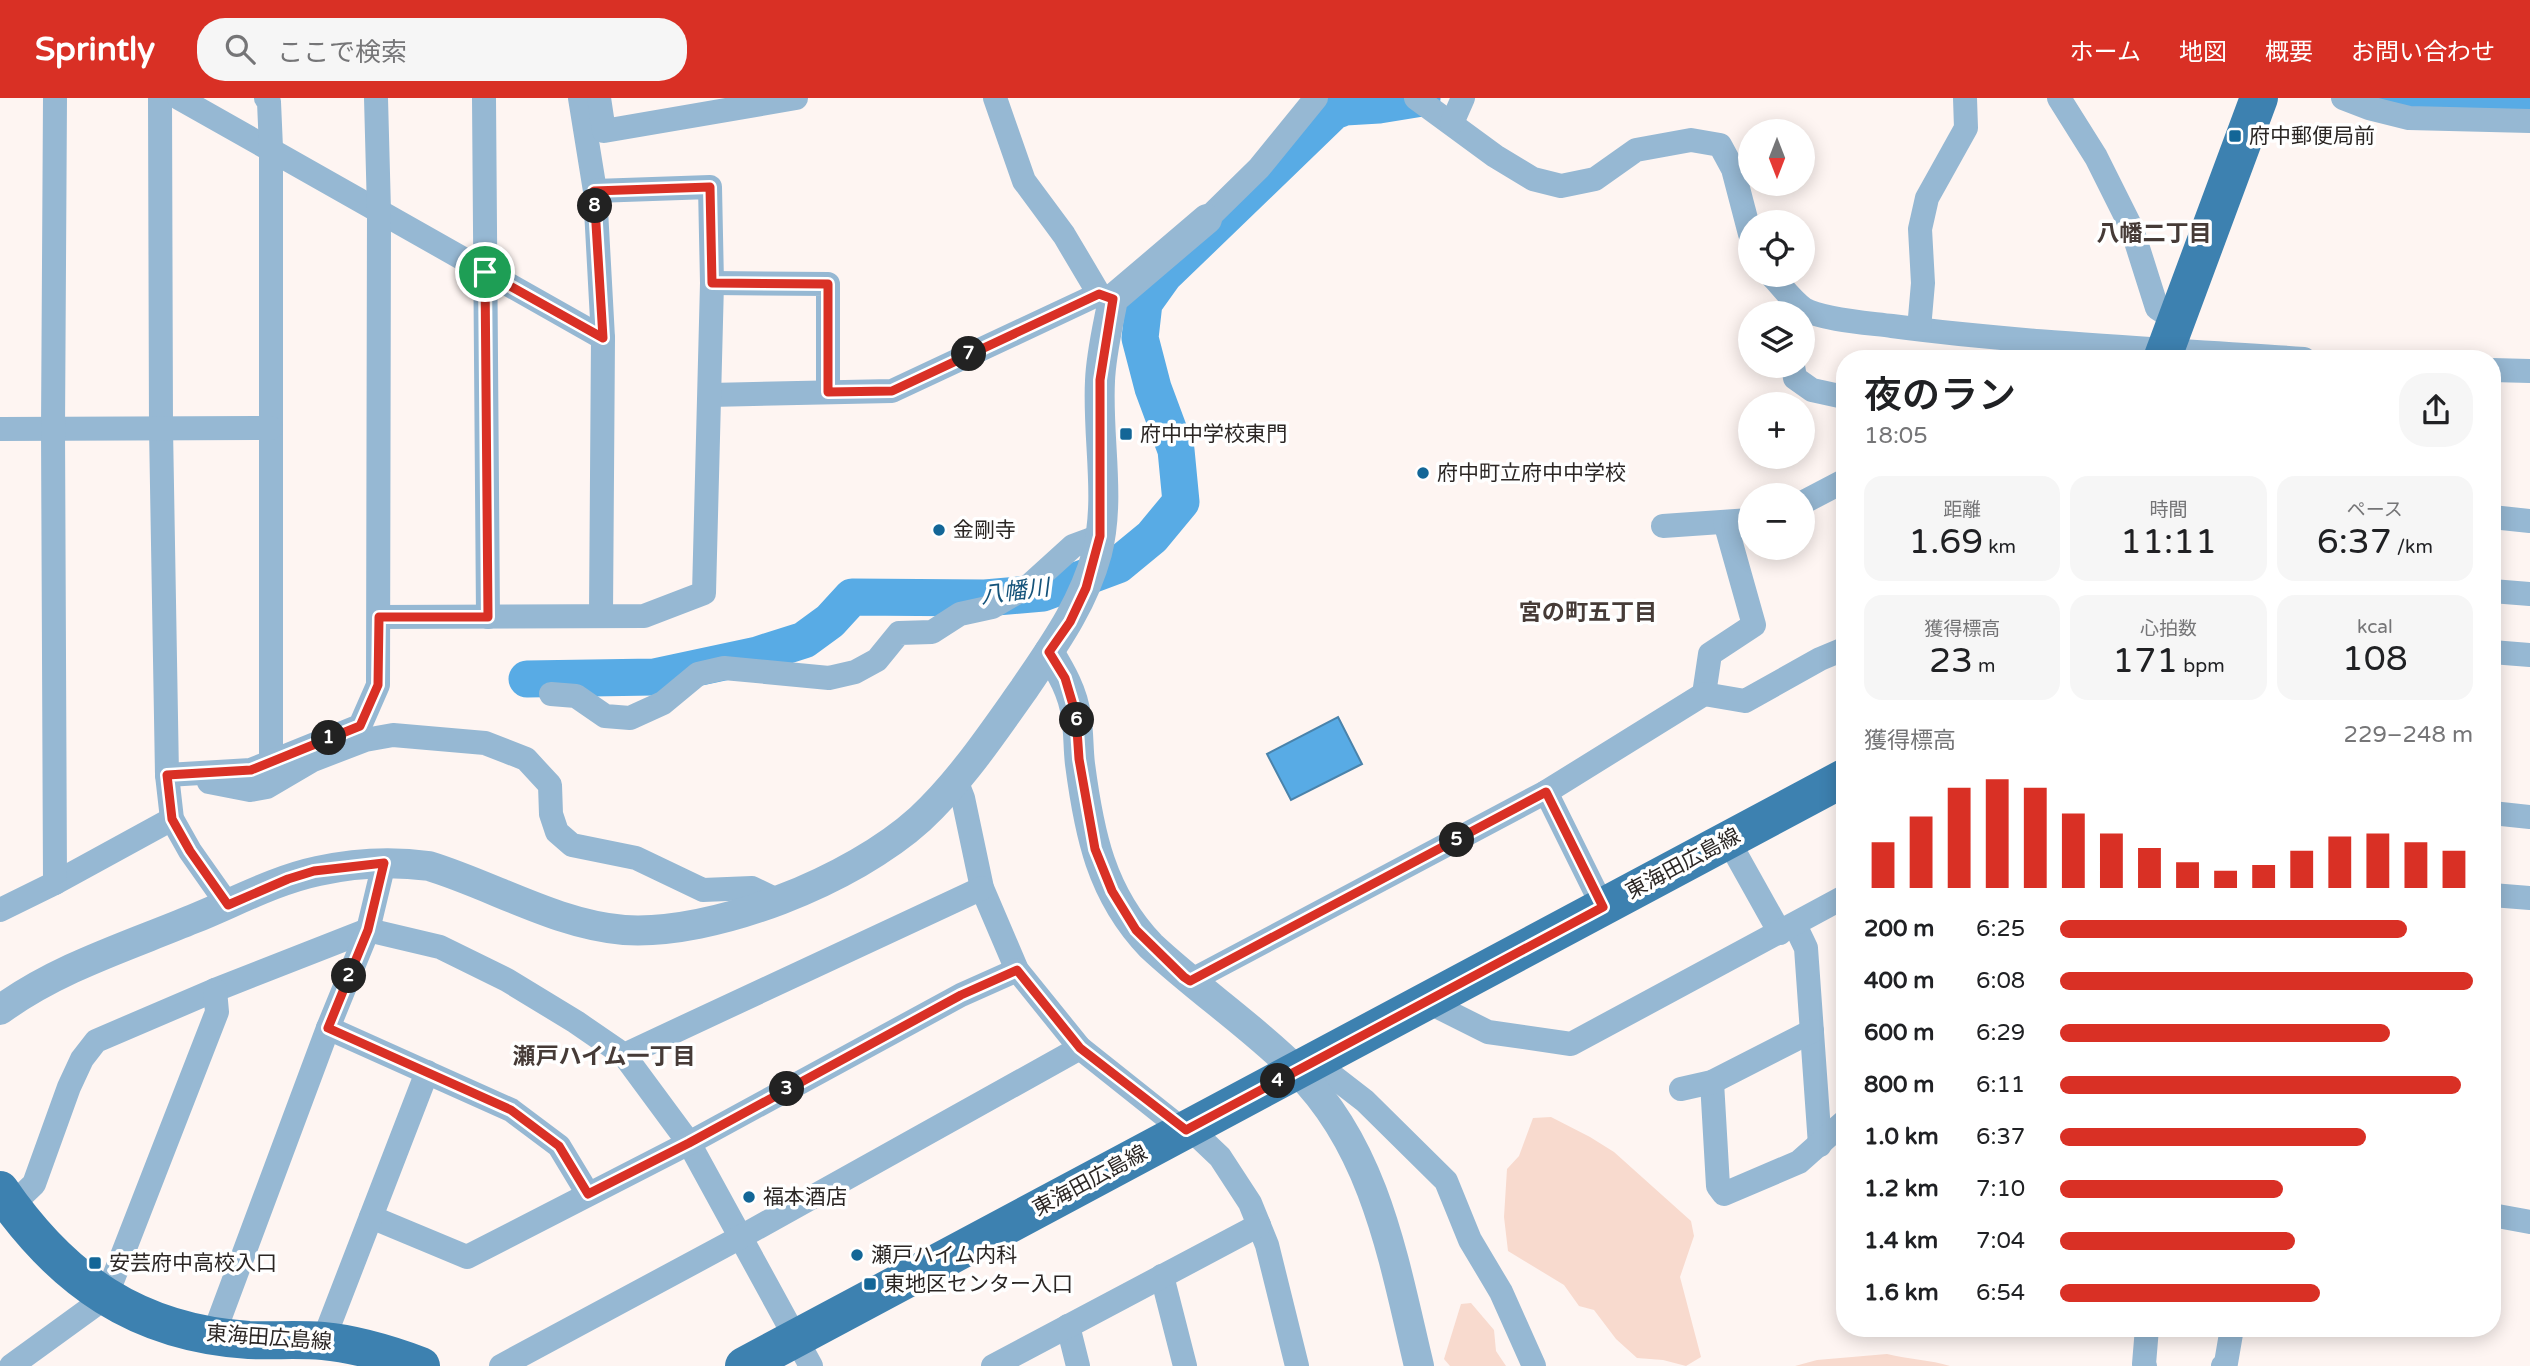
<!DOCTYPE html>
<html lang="ja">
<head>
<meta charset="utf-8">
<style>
	body { margin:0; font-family:"Varela Round","Noto Sans JP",sans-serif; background:#f6f6f6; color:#202124; height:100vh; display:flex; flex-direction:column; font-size:26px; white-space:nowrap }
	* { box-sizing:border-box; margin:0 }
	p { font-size:23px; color:#757577 }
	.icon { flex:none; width:38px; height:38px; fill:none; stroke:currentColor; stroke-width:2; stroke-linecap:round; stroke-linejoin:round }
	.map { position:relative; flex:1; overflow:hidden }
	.sheet { position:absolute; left:1836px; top:252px; width:665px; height:987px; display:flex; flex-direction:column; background:#fff; border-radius:28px; box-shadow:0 4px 18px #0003 }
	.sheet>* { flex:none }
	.needle { width:46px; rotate:180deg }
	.tools { position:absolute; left:1738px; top:21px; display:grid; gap:14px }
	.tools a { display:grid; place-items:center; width:77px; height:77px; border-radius:50%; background:#fff; box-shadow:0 4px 18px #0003; font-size:35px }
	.pin { position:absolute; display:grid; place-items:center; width:60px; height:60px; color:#fff; margin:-30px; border:4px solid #fff; border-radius:50%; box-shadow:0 2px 7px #0007 }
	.km { position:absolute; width:35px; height:35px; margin:-18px; border-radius:50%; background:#222; color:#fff; font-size:19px; line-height:35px; text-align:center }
	.round { display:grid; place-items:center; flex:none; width:74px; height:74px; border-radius:28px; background:#f6f6f6 }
	.summary { display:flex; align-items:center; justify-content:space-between; height:119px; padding:0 28px }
	h1 { font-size:38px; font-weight:600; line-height:52px }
	.stats { display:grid; grid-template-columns:repeat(3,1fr); gap:10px; height:119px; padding:7px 28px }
	.stats div { display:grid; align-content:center; border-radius:18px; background:#f6f6f6; text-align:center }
	.stats b { font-size:35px; font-weight:600 }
	.stats small { font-size:19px; font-weight:400 }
	.stats p { font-size:19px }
	.chart { height:196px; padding:14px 28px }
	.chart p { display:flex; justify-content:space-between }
	.chart svg { width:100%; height:126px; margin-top:7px; stroke:#d93025; stroke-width:6 }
	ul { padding:0 28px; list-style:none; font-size:23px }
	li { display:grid; grid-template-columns:112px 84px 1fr; align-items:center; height:52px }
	li i { height:18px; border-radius:9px; background:#d93025 }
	header { display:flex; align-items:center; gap:42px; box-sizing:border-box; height:98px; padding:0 35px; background:#d93025; color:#fff }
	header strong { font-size:33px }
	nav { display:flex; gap:38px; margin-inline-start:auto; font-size:24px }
	.search { width:490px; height:63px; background:#f6f6f6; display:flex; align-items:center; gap:18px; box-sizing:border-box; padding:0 24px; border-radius:28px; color:#757577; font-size:26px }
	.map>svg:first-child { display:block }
	.green { fill:#f8dace }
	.water { fill:#58abe5; stroke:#4a83ab; stroke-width:2 }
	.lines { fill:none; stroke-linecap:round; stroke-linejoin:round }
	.river { stroke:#58abe5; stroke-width:37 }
	.minor { stroke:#96b8d3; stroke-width:24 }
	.tertiary { stroke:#96b8d3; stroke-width:30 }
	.primary { stroke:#3d81b0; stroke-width:38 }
	.route-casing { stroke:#fff; stroke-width:14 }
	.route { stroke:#d93025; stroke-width:9 }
	.poi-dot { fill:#136697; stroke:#fff; stroke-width:2.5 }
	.labels { text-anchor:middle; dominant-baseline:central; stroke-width:7; stroke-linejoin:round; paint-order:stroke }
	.poi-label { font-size:21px; fill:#2b2624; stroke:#fff; text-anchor:start }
	.street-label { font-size:21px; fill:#2b2624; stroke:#fff }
	.neighbourhood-label { font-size:23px; font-weight:bold; fill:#463b37; stroke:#fff }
	.water-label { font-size:23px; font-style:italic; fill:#15537a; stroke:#fff }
</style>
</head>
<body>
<header>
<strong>Sprintly</strong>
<div class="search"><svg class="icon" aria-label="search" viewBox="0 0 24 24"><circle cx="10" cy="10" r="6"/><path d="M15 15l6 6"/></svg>ここで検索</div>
<nav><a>ホーム</a><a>地図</a><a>概要</a><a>お問い合わせ</a></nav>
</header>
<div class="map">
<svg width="2530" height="1268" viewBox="0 0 2530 1268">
	<rect width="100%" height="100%" fill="#fef5f2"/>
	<g class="green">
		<polygon points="1551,1019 1590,1039 1614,1054 1691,1123 1694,1138 1680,1179 1701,1259 1686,1268 1663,1262 1637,1260 1616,1241 1594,1212 1579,1208 1564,1187 1508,1153 1504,1119 1507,1071 1519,1058 1533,1020"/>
		<polygon points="1471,1205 1494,1232 1496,1253 1506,1268 1450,1268 1444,1261 1461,1206"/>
		<path d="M 1887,1256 C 1908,1261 1931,1262 1950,1268 L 1795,1268 L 1817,1262 Z"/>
	</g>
	<polygon class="water" points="1338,619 1362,666 1291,702 1267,656"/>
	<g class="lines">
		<g class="river">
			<polyline points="2377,0 2413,8 2530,10"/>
			<polyline points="527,581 654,579 757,557 804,542 830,523 852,499 985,500 1043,495 1118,467 1152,439 1181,404 1176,352 1153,290 1140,240 1144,205 1164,177 1334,13 1345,9 1379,7 1422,0"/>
		</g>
		<g class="minor">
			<polyline points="160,0 161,330 167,677 172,721 190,753 228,807"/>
			<polyline points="179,0 603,240"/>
			<polyline points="266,0 269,4 271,50 271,663"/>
			<polyline points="484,0 488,519"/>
			<polyline points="580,0 595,93 603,240 601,517"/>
			<polyline points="599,0 604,33 796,0"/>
			<polyline points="995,0 1024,83 1064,137 1099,196 1112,201"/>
			<polyline points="1416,0 1495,58 1533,81 1561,88 1595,81 1636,52 1691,42 1720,47 1733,71 1750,136"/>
			<polyline points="2059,0 2096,59 2132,131 2157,210 2177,223"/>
			<polyline points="2343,0 2369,10 2409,20 2530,23"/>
			<polyline points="1452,25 1463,0"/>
			<polyline points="1207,121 1259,70 1316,0"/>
			<path d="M 1771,177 C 1781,187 1792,203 1804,211 C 1822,222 1870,225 1892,228 C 2029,246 2167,251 2304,261"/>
			<polyline points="712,185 828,186 828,294"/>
			<polyline points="1919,231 1923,185 1920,131 1927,100 1966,30 1965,0"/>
			<polyline points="1793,268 1795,280 1812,292 1844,299"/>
			<polyline points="2492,272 2530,273"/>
			<polyline points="710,297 892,293 1099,196"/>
			<polyline points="0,331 271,330"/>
			<polyline points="1802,405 1844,383"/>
			<polyline points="2492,419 2530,423"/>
			<polyline points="1663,428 1750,422"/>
			<polyline points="2492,493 2530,496"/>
			<polyline points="379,519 644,518 704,495 712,185 710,89 595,93"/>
			<polyline points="2492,554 2530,557"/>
			<polyline points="551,596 576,598 605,618 630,620 663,605 698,576 724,570 829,580 855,574 877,562 899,535 932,534 960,516 992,509 1030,487 1073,448 1100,438"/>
			<polyline points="1704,596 1710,556 1754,527 1725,424"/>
			<polyline points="167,677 251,672 360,628 378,587 379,113 376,0"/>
			<polyline points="956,682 963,700 982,790 1017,872 1080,950 1173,1024 1200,1040 1220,1059 1250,1105 1267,1147 1297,1268"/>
			<polyline points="209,684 250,692 267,689 313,662 365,642 393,637 485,645 526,661 550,687 551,716 557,734 572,747 636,760 703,792 752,790 777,802"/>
			<polyline points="1546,694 1603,809"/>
			<polyline points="2492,715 2530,719"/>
			<polyline points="1728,742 1780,835"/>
			<polyline points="55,785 172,721"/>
			<polyline points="2492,797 2530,800"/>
			<polyline points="0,812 55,785 53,331 55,0"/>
			<polyline points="1795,827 1806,850 1820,1047"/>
			<polyline points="1190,883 1546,694 1704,596 1745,603 1820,561 1844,551"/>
			<polyline points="1428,904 1488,934 1571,946 1844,799"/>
			<polyline points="328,930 511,1012 559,1048 588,1096"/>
			<polyline points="624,957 982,790"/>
			<polyline points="1297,973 1334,979 1365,1003 1446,1083 1470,1142 1501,1194 1534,1268"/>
			<polyline points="1712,984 1718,1088 1724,1096 1799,1064 1844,1024"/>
			<polyline points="1681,991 1712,984 1812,933"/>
			<polyline points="11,1108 34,1086 69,989 82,961 96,943 215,892 368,832 440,849 507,882 576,924 624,957 689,1045 811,1268"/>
			<polyline points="2492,1117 2530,1124"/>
			<polyline points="371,1119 467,1159 689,1045 961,897 1017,872"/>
			<polyline points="1162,1178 1185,1268"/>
			<polyline points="1068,1228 1078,1268"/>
			<polyline points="213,1238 328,930 368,832 384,765"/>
			<polyline points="323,1243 427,974"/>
			<polyline points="11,1268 106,1199 217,914 215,892"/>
			<polyline points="501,1268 739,1140 1080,950"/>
			<polyline points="993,1268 1259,1127"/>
			<polyline points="2145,1268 2144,1266 2147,1230"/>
			<polyline points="2223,1268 2226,1265 2232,1230"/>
		</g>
		<g class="tertiary">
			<path d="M 1049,554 C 1061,574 1073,594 1076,618 C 1079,634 1078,650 1080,666 C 1089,735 1101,796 1151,848 C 1198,892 1252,928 1297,973 C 1376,1051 1394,1164 1419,1268"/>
			<path d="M 0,912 C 57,870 128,848 193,821 C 233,805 275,782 318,773 C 354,765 392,763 429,768 C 494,788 555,826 624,832 C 714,838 853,782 920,721 C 960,684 992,636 1024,591 C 1053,548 1083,507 1097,455 C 1111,400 1097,340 1100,283 C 1101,256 1108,228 1113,201 L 1207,121"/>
		</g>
		<g class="primary">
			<polyline points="2162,261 2259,0"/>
			<path d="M 0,1092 C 62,1182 137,1235 249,1242 C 274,1243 298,1241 323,1243 C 357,1246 389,1256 421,1268"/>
			<polyline points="744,1268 1844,680"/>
		</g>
	</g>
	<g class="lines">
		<g class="route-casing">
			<polygon id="route" points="710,89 712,185 828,186 828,294 892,293 1099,196 1113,201 1100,282 1100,438 1086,490 1070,524 1049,554 1065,580 1076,617 1079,661 1095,751 1112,793 1136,832 1184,879 1190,883 1546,694 1603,809 1186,1032 1080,950 1017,872 961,897 689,1045 588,1096 559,1048 511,1012 328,930 368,832 384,765 314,773 288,781 228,807 190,753 172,721 167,677 251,672 360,628 378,587 379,519 488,519 485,174 603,240 594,93"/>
		</g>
		<use href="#route" class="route"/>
	</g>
	<g class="poi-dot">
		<rect x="2228" y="31" width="14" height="14" rx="3.5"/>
		<rect x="1119" y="329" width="14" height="14" rx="3.5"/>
		<circle cx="1423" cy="375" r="7"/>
		<circle cx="939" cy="432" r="7"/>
		<circle cx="749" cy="1099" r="7"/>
		<circle cx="857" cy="1157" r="7"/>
		<rect x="88" y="1158" width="14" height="14" rx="3.5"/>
		<rect x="863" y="1179" width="14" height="14" rx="3.5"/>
	</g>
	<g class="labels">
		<g class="poi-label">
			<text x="2249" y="38">府中郵便局前</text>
			<text x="1140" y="336">府中中学校東門</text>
			<text x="1437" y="375">府中町立府中中学校</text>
			<text x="953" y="432">金剛寺</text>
			<text x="763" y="1099">福本酒店</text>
			<text x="871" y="1157">瀬戸ハイム内科</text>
			<text x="109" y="1165">安芸府中高校入口</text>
			<text x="884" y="1186">東地区センター入口</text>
		</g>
		<g class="street-label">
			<text transform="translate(1683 766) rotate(-28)">東海田広島線</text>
			<text transform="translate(1090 1083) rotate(-28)">東海田広島線</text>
			<text transform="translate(269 1240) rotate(4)">東海田広島線</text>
		</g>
		<g class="neighbourhood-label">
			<text x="2154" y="136">八幡二丁目</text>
			<text x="1588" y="515">宮の町五丁目</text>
			<text x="604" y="959">瀬戸ハイム一丁目</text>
		</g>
		<g class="water-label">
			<text transform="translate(1015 494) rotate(-7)">八幡川</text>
		</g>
	</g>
</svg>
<div class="tools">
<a><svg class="needle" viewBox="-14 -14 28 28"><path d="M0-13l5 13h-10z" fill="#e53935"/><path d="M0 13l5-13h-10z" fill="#757577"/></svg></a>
<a><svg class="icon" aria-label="locate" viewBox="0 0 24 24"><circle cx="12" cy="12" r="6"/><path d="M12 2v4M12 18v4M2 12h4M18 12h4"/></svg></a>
<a><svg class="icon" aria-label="layers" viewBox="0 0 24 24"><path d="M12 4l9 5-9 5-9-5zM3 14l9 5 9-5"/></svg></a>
<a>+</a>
<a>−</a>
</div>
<div class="pin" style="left:485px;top:174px;background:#1e9e55"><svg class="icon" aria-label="arrive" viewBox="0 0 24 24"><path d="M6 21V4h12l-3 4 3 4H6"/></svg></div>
<b class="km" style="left:329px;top:640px">1</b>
<b class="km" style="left:349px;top:878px">2</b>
<b class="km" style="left:787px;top:991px">3</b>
<b class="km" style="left:1278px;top:983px">4</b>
<b class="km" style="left:1457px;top:742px">5</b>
<b class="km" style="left:1077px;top:622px">6</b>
<b class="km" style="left:969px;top:256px">7</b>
<b class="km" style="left:595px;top:108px">8</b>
<section class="sheet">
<div class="summary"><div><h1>夜のラン</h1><p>18:05</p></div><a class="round"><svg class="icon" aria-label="share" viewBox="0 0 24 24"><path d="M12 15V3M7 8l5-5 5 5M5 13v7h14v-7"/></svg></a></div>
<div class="stats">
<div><p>距離</p><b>1.69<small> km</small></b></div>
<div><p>時間</p><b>11:11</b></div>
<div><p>ペース</p><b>6:37<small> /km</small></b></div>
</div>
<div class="stats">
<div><p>獲得標高</p><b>23<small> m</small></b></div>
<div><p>心拍数</p><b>171<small> bpm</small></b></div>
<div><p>kcal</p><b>108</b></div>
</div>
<div class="chart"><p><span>獲得標高</span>229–248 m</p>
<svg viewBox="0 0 160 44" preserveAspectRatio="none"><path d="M5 44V28M15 44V19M25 44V9M35 44V6M45 44V9M55 44V18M65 44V25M75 44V30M85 44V35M95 44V38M105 44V36M115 44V31M125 44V26M135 44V25M145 44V28M155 44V31"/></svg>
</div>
<ul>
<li><b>200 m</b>6:25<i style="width:84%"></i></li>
<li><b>400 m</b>6:08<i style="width:100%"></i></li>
<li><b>600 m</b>6:29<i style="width:80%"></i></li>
<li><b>800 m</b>6:11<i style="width:97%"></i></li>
<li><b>1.0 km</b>6:37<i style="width:74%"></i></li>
<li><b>1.2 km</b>7:10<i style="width:54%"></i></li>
<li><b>1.4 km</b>7:04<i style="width:57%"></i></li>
<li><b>1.6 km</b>6:54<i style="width:63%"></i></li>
</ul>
</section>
</div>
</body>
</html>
